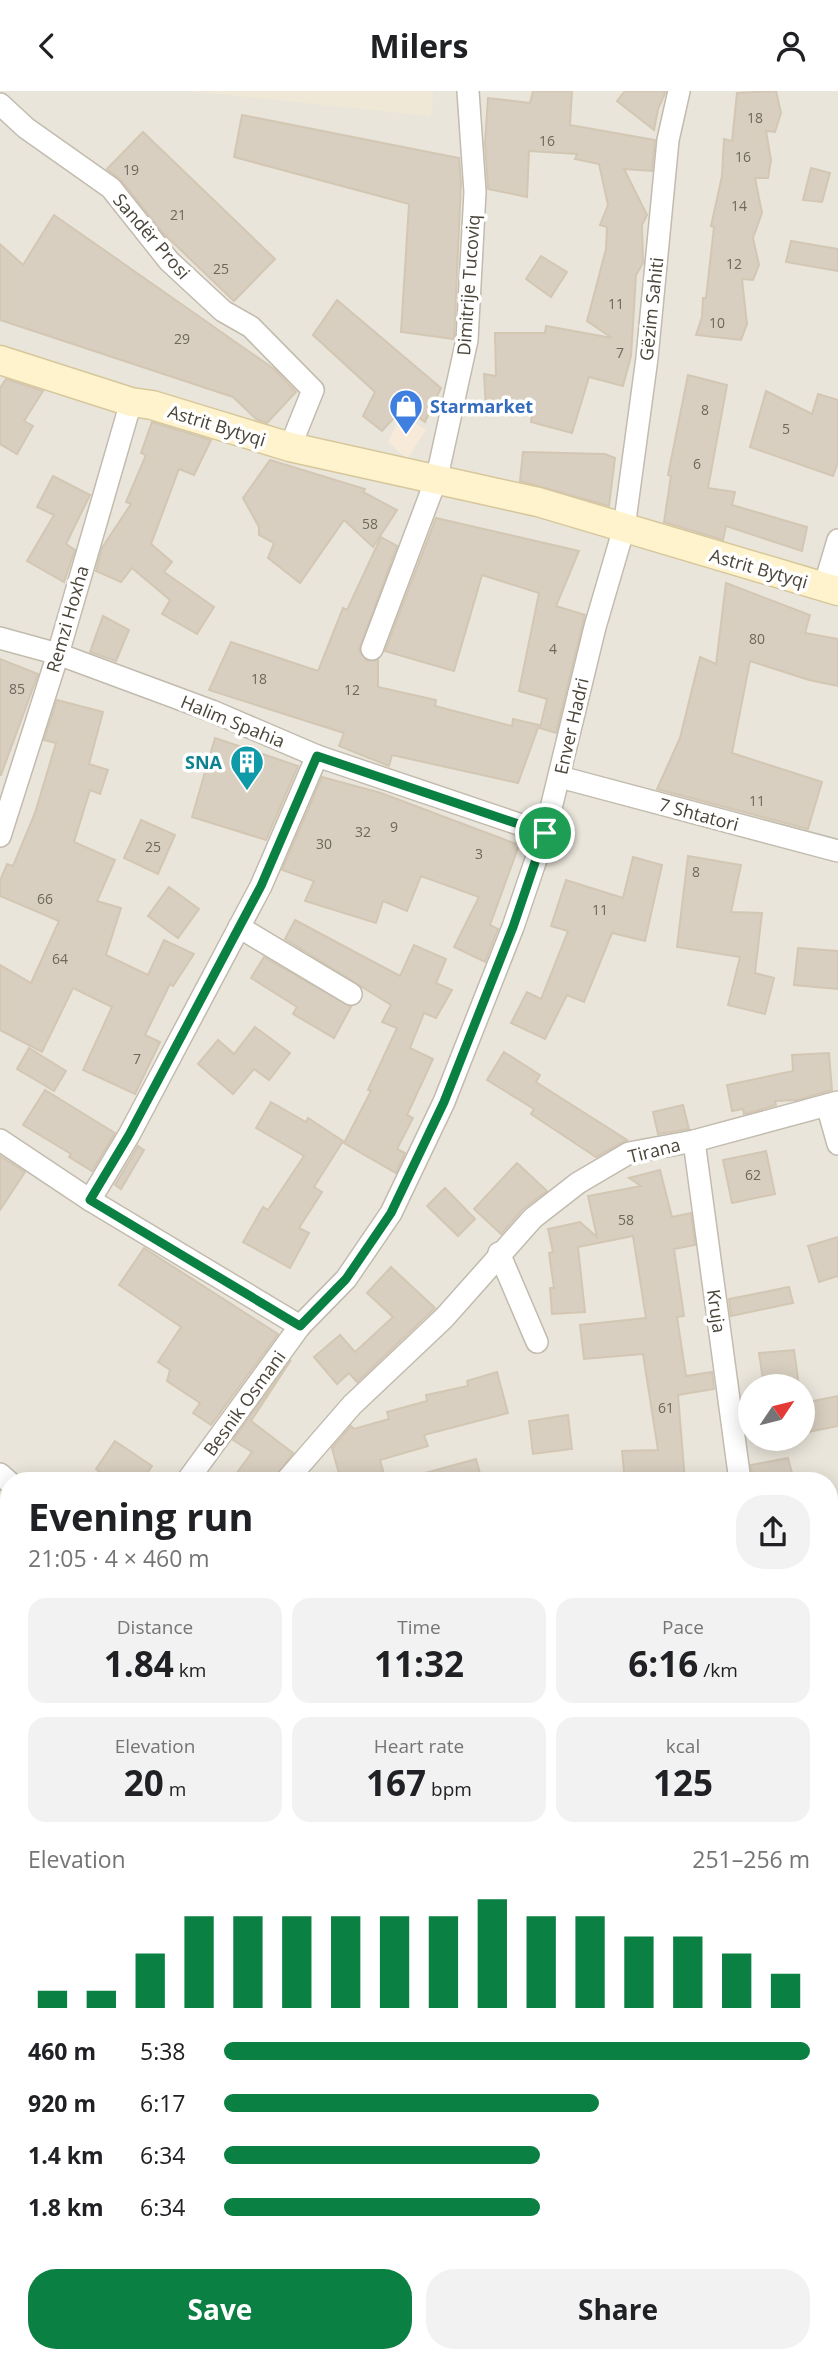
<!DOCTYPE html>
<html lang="en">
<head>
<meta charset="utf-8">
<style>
	body { margin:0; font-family:"Open Sans",sans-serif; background:#f2f2f2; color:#202124; height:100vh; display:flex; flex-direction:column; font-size:26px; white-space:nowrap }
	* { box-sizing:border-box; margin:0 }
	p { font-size:23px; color:#757577 }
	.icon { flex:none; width:38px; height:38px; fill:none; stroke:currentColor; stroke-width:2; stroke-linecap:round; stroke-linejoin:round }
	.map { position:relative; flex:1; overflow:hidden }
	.drawer { position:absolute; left:0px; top:1381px; width:838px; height:891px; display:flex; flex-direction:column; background:#fff; border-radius:28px 28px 0 0; box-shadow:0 4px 18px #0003 }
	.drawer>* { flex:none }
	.needle { width:46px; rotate:55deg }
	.fabs { position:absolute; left:738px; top:1283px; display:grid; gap:14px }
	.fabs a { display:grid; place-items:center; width:77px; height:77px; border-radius:50%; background:#fff; box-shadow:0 4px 18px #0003; font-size:35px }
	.pin { position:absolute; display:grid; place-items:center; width:60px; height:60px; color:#fff; margin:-30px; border:4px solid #fff; border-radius:50%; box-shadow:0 2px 7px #0007 }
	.round { display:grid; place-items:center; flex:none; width:74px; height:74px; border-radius:28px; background:#f2f2f2 }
	.head { display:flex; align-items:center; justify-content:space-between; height:119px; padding:0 28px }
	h1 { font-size:38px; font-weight:700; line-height:52px }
	.figures { display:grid; grid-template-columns:repeat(3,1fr); gap:10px; height:119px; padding:7px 28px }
	.figures div { display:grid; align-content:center; border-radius:18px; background:#f2f2f2; text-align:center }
	.figures b { font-size:35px; font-weight:700 }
	.figures small { font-size:19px; font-weight:400 }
	.figures p { font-size:19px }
	.chart { height:196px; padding:14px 28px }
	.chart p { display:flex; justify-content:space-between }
	.chart svg { width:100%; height:126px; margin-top:7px; stroke:#0b8043; stroke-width:6 }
	.cta { display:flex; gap:14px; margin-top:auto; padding:14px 28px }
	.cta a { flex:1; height:80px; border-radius:28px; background:#0b8043; color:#fff; font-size:28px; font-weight:700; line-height:80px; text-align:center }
	.cta a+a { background:#f2f2f2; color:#202124 }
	ul { padding:0 28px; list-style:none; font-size:23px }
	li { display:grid; grid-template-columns:112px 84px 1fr; align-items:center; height:52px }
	li i { height:18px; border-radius:9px; background:#0b8043 }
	header { display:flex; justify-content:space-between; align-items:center; height:91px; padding:0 28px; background:#fff; font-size:32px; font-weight:700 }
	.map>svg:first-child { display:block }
	.residential { fill:#eae5da; fill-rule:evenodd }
	.commercial { fill:#f7ead8 }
	.education { fill:#efe8d6 }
	.building { fill:#d8cfc1; stroke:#d3c7b4; stroke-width:2 }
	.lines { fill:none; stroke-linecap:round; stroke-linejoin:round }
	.street-casing { stroke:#c2bbae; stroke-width:24 }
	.secondary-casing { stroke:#d6c79b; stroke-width:31 }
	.primary-casing { stroke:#e6c16a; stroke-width:34 }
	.street { stroke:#fff; stroke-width:21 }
	.secondary { stroke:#fff3cd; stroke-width:28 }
	.primary { stroke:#ffe39c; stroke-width:32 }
	.route-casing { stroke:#fff; stroke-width:14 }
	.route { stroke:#0b8043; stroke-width:9 }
	.labels { text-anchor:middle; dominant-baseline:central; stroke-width:7; stroke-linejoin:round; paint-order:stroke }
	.number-label { font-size:14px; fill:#6e675b }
	.street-label { font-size:18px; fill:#4b4439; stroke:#fff }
	.shop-label { font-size:18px; font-weight:bold; fill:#366cbe; stroke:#fff; text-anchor:start }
	.culture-label { font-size:18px; font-weight:bold; fill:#0d838f; stroke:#fff; text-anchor:end }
</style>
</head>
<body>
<header><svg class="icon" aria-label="back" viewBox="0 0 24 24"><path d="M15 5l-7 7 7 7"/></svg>Milers<svg class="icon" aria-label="person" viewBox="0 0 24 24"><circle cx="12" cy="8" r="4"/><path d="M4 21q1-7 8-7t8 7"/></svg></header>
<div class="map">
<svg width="838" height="2271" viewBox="0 0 838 2271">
	<rect width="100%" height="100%" fill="#f6f3ec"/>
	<path class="residential" d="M 0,0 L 838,0 L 838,2271 L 0,2271 ZM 751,1295 L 803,1295 L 803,1348 L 751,1348 ZM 9,1390 L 830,1390 L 830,2263 L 9,2263 Z"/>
	<polygon class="commercial" points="402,323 426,339 407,368 388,351"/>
	<polygon class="education" points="188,0 433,0 431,25"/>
	<g class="building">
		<polygon points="533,0 572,0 570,34 655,49 652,80 624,78 647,124 642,134 643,172 636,184 631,265 623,295 589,286 572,342 531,331 532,322 486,317 484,283 496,285 495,242 545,242 546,235 612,247 587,230 606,158 607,136 600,134 608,114 599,73 575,68 577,63 529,60 527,106 488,98 485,52 488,7 530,12"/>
		<polygon points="625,0 666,0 658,18 654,39 617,10"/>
		<polygon points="776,0 781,22 775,41 766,40 771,69 768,87 755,87 762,122 753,147 759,174 753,189 742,188 747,233 741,249 696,244 702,226 703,207 706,207 714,136 711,135 722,85 724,48 732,50 737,2"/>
		<polygon points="242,24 459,67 461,92 454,248 401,241 409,113 234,66"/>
		<polygon points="143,41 275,168 234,210 163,142 121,89 107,78"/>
		<polygon points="811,77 830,82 822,111 803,109"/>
		<polygon points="54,124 274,278 296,301 267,332 256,328 233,306 0,229 0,153 23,174"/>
		<polygon points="791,150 838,158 838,180 786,171"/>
		<polygon points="541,165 567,181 551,206 526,188"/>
		<polygon points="337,209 441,297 425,331 404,316 382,340 363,325 375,301 313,244"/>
		<polygon points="688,284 727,294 708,397 735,401 732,414 807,436 802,460 726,435 723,449 664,431 671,385 668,384"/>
		<polygon points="6,288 43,300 24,330 33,335 17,363 0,353 0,297"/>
		<polygon points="766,300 812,323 818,303 838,309 838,371 833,385 750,356"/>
		<polygon points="152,331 211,349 194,384 179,378 151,453 172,471 164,481 214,516 197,543 162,523 170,509 132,477 121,491 96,480 102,457 131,413 126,411 146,364 141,362"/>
		<polygon points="523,361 605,363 615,367 609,415 520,390"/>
		<polygon points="270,369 365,398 363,401 397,419 373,456 344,429 300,492 268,467 274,452 259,444 259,436 243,407"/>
		<polygon points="53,385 90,404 66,453 75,459 64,491 27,470 54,424 37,416"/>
		<polygon points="436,427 579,460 556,515 585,524 556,642 540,637 547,608 519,600 539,502 482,484 454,580 385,560"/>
		<polygon points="381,446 397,455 359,559 367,570 378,569 378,596 436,609 435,615 512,635 513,628 539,634 518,692 392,664 389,675 339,655 344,642 209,599 231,551 318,580 343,517 347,519"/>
		<polygon points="726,492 810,524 805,542 838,548 838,595 809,589 750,570 732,662 822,691 808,738 657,698 680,647 700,566 716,573"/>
		<polygon points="103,525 129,539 116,570 90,561"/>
		<polygon points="0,568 38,583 1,684 0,684"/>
		<polygon points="57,609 103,621 89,673 108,679 100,703 90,699 74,751 115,769 97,810 121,817 106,864 148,884 164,849 194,863 173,895 170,893 145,944 160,951 135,1003 83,979 112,916 73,897 42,961 0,939 0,874 31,892 59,830 0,805 0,790 7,773 13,775 35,722 56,652 44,649"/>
		<polygon points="215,647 298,675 266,749 192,726"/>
		<polygon points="322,686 381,702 519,754 490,834 498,838 485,871 454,856 479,806 421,785 407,820 383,810 376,832 305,810 314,790 282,779"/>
		<polygon points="141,729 175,744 158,783 124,767"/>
		<polygon points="688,765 741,774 731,821 762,822 755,882 774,887 765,923 728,914 740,866 677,856"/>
		<polygon points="633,766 662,774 645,850 612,842 584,911 567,904 545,948 511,932 527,901 541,908 568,840 551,835 566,789 623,807"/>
		<polygon points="169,796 199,818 178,847 148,825"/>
		<polygon points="295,829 400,885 414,854 446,868 436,892 452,899 436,927 424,922 410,957 433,968 407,1024 413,1027 397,1058 405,1062 396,1082 344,1052 371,1000 368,999 397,937 382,931 391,914 285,848"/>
		<polygon points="798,857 838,860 838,898 794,894"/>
		<polygon points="264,866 351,916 334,947 293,923 297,916 251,887"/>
		<polygon points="255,936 290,962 269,989 254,978 233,1003 198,973 218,949 234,963"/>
		<polygon points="29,957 66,980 54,1000 17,978"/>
		<polygon points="504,961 540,984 536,991 627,1049 596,1066 531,1023 534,1018 487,989"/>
		<polygon points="829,962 832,999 797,1009 775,1010 776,1014 744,1023 743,1018 732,1020 727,994 793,980 792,964"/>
		<polygon points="45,999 115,1042 92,1080 69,1066 71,1063 23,1034"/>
		<polygon points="271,1011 306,1031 308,1027 343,1050 314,1096 322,1101 299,1137 309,1142 290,1177 243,1151 263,1116 268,1119 304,1065 256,1037"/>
		<polygon points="683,1014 689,1038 658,1043 653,1021"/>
		<polygon points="138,1055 144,1059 121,1098 115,1094"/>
		<polygon points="766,1060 775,1103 732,1112 723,1069"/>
		<polygon points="0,1065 25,1081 0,1119"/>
		<polygon points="517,1072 547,1100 523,1118 501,1143 474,1118"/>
		<polygon points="660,1079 672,1126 691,1122 695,1154 674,1158 684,1225 677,1226 686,1285 712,1281 714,1298 678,1304 685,1390 625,1390 622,1360 658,1359 643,1263 584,1268 580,1234 646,1227 633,1145 578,1156 585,1221 552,1223 550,1197 554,1197 549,1162 553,1161 548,1138 580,1131 597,1146 588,1105 641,1095 629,1087"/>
		<polygon points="445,1097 475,1128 458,1145 427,1115"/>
		<polygon points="838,1146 838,1185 819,1191 808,1155"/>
		<polygon points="144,1157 278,1243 211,1334 193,1322 200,1312 167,1290 170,1279 158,1271 181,1236 119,1194"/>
		<polygon points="391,1176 435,1217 357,1291 349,1282 337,1293 314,1266 340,1244 355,1261 393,1226 367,1202"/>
		<polygon points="789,1196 793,1212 731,1225 729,1208"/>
		<polygon points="794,1259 799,1295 764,1295 759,1262"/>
		<polygon points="291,1269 251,1330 293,1362 273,1390 231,1390 252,1361 233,1349"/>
		<polygon points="497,1281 508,1322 424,1344 428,1355 380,1369 386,1390 341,1390 332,1357 351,1335 354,1338 389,1328 387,1321 427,1310 426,1304 468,1295 467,1290"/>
		<polygon points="838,1305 838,1335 803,1342 803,1312"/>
		<polygon points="568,1324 572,1358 533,1363 529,1330"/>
		<polygon points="115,1350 152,1375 142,1390 111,1390 96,1378"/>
		<polygon points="788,1367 794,1390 753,1390 751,1374"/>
		<polygon points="476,1368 482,1390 419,1390 418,1384"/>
	</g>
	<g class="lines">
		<g class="street-casing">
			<g id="street">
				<polyline points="0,13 26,37 111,97 169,170 223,220 251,236 313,299 290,356"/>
				<polyline points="824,496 838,449"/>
				<polyline points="0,547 58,563 212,620 317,665 545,742"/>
				<polyline points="372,558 437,386 467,249 475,101 468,0"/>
				<polyline points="560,686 838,760"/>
				<polyline points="0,745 58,563 131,311"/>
				<polyline points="239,836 351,903"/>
				<polyline points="827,1014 838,1053"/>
				<polyline points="0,1049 90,1109 300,1235"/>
				<polyline points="694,1050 740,1390"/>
				<polyline points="90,1109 129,1044 261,795 317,665"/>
				<polyline points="499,1162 537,1251"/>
				<polyline points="0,1383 9,1391"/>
				<polyline points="187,1390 300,1235 346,1188 391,1122 444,1011 513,836 545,742 595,536 624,437 647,267 668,49 679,0"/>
				<polyline points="286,1390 352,1314 444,1227 533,1127 578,1092 629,1062 694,1050 838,1011"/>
				<polyline points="830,1591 838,1591"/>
				<polyline points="0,1608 9,1601"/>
				<polyline points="830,1640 838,1643"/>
				<polyline points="830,1792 838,1793"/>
				<polyline points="830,1941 838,1942"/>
				<polyline points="830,2078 838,2076"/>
				<polyline points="0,2079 9,2082"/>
				<polyline points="830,2196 838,2194"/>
				<polyline points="192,2263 196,2271"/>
				<polyline points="590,2271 609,2263"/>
			</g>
		</g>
		<g class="secondary-casing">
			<polyline id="secondary" points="0,269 131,311 152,314 290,356 538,411 838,500"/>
		</g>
		<g class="primary-casing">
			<g id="primary">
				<polyline points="0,1806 9,1815"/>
				<polyline points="431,2263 438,2271"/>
			</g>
		</g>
		<use href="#street" class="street"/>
		<use href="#secondary" class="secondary"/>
		<use href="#primary" class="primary"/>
	</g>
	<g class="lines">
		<g class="route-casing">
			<polygon id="route" points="317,665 545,742 513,836 444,1011 391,1122 346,1188 300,1235 90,1109 129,1044 261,795"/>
		</g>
		<use href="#route" class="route"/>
	</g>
	<defs>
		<g id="shop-pin" transform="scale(1.75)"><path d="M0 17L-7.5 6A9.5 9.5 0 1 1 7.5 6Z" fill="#3f7fe0" stroke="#fff"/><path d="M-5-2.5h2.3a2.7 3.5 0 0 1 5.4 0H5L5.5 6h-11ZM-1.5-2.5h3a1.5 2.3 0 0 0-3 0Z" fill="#fff"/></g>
		<g id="building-pin" transform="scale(1.75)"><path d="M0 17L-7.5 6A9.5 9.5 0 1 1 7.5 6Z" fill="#0f9aa8" stroke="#fff"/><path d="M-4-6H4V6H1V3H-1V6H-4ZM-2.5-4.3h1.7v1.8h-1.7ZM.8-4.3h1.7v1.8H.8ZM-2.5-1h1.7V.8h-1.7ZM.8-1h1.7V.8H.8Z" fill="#fff"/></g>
	</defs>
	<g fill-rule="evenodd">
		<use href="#shop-pin" x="406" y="315"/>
		<use href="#building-pin" x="247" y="671"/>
	</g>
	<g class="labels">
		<g class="number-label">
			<text x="755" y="26">18</text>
			<text x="547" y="49">16</text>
			<text x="743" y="65">16</text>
			<text x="131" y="78">19</text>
			<text x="739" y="114">14</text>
			<text x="178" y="123">21</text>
			<text x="734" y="172">12</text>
			<text x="221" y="177">25</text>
			<text x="616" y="212">11</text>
			<text x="717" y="231">10</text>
			<text x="182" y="247">29</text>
			<text x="620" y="261">7</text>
			<text x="705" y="318">8</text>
			<text x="786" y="337">5</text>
			<text x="697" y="372">6</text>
			<text x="370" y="432">58</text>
			<text x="757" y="547">80</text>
			<text x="553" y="557">4</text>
			<text x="259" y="587">18</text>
			<text x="17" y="597">85</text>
			<text x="352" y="598">12</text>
			<text x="757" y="709">11</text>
			<text x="394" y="735">9</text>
			<text x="363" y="740">32</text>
			<text x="324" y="752">30</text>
			<text x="153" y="755">25</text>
			<text x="479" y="762">3</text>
			<text x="696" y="780">8</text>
			<text x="45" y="807">66</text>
			<text x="600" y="818">11</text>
			<text x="60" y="867">64</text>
			<text x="137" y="967">7</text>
			<text x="753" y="1083">62</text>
			<text x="626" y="1128">58</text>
			<text x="666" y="1316">61</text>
		</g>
		<g class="street-label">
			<text transform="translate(152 145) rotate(49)">Sandër Prosi</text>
			<text transform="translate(468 194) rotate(-86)">Dimitrije Tucoviq</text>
			<text transform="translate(651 218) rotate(-84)">Gëzim Sahiti</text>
			<text transform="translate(217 334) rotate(17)">Astrit Bytyqi</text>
			<text transform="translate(759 477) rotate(16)">Astrit Bytyqi</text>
			<text transform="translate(67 528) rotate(-74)">Remzi Hoxha</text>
			<text transform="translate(233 630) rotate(22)">Halim Spahia</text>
			<text transform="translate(571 635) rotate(-77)">Enver Hadri</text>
			<text transform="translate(699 723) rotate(15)">7 Shtatori</text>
			<text transform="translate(654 1059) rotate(-14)">Tirana</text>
			<text transform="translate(717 1220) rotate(82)">Kruja</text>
			<text transform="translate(244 1312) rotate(-54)">Besnik Osmani</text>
		</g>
		<g class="shop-label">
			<text x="430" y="315">Starmarket</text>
		</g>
		<g class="culture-label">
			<text x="222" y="671">SNA</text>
		</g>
	</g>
</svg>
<div class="fabs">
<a><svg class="needle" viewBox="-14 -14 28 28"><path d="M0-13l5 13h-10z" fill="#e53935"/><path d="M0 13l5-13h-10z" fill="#757577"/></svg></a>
</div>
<div class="pin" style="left:545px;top:742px;background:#1e9e55"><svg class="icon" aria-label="arrive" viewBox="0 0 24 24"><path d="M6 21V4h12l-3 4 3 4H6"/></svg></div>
<section class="drawer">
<div class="head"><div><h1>Evening run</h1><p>21:05 · 4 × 460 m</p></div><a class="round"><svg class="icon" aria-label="share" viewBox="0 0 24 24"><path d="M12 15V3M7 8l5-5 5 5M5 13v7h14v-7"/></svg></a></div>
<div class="figures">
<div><p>Distance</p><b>1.84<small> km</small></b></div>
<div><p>Time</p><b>11:32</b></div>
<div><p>Pace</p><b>6:16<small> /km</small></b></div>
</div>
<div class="figures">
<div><p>Elevation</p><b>20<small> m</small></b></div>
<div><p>Heart rate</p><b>167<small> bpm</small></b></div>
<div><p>kcal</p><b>125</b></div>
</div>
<div class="chart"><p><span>Elevation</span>251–256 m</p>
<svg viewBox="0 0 160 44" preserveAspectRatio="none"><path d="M5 44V38M15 44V38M25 44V25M35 44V12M45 44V12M55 44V12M65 44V12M75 44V12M85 44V12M95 44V6M105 44V12M115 44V12M125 44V19M135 44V19M145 44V25M155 44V32"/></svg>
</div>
<ul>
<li><b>460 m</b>5:38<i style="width:100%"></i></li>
<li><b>920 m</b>6:17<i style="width:64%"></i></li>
<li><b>1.4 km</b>6:34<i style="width:54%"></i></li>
<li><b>1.8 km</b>6:34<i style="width:54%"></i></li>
</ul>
<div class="cta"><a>Save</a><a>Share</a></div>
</section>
</div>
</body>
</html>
